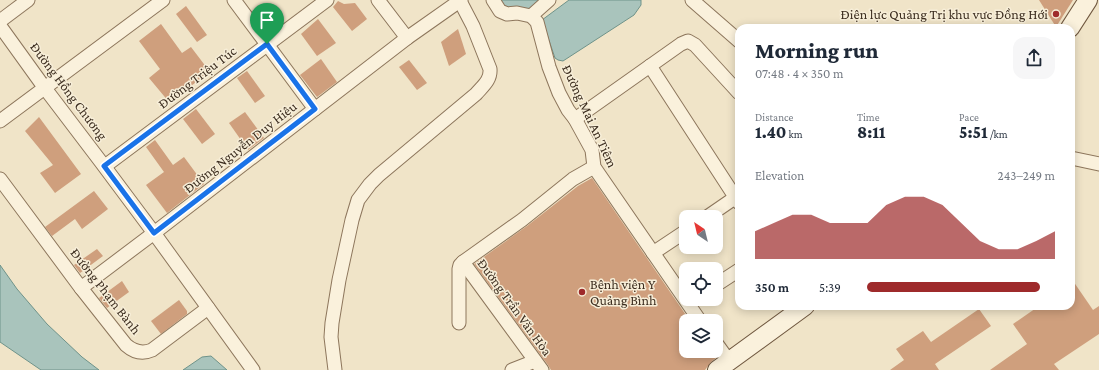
<!DOCTYPE html>
<html lang="en">
<head>
<meta charset="utf-8">
<style>
	body { margin:0; font-family:"Crimson Pro",serif; background:#f6f6f7; color:#1f2937; height:100vh; display:flex; flex-direction:column; font-size:15px; white-space:nowrap }
	* { box-sizing:border-box; margin:0 }
	p { font-size:13px; color:#747a83 }
	.icon { flex:none; width:22px; height:22px; fill:none; stroke:currentColor; stroke-width:2; stroke-linecap:round; stroke-linejoin:round }
	.map { position:relative; flex:1; overflow:hidden }
	.details { position:absolute; left:735px; top:24px; width:340px; height:286px; display:flex; flex-direction:column; background:#fff; border-radius:12px; box-shadow:0 2px 10px #0003 }
	.details>* { flex:none }
	.needle { width:26px; rotate:325deg }
	.tools { position:absolute; left:679px; top:210px; display:grid; gap:8px }
	.tools a { display:grid; place-items:center; width:44px; height:44px; border-radius:8px; background:#fff; box-shadow:0 2px 10px #0003; font-size:20px }
	.pin { position:absolute; display:grid; place-items:center; width:34px; height:34px; color:#fff; margin:-41px -17px; border-radius:50% 50% 50% 0; rotate:-45deg; box-shadow:0 0 4px #0007 }
	.pin .icon { rotate:45deg }
	.round { display:grid; place-items:center; flex:none; width:42px; height:42px; border-radius:12px; background:#f6f6f7 }
	.overview { display:flex; align-items:center; justify-content:space-between; height:68px; padding:0 20px }
	h1 { font-size:22px; font-weight:800; line-height:30px }
	.metrics { display:grid; grid-template-columns:repeat(3,1fr); gap:6px; height:68px; padding:4px 20px }
	.metrics div { display:grid; align-content:center }
	.metrics b { font-size:17px; font-weight:800 }
	.metrics small { font-size:11px; font-weight:400 }
	.metrics p { font-size:11px }
	.chart { height:112px; padding:8px 20px }
	.chart p { display:flex; justify-content:space-between }
	.chart svg { width:100%; height:72px; margin-top:4px; fill:#9e2a2b; opacity:.7 }
	ul { padding:0 20px; list-style:none; font-size:13px }
	li { display:grid; grid-template-columns:64px 48px 1fr; align-items:center; height:30px }
	li i { height:10px; border-radius:5px; background:#9e2a2b }
	.map>svg:first-child { display:block }
	.water { fill:#a9c4bc; stroke:#6f938a }
	.building { fill:#cf9f7d }
	.lines { fill:none; stroke-linecap:round; stroke-linejoin:round }
	.street-casing { stroke:#8d765c; stroke-width:15 }
	.secondary-casing { stroke:#6f573f; stroke-width:20 }
	.street { stroke:#faf1dc; stroke-width:13 }
	.secondary { stroke:#faf1dc; stroke-width:18 }
	.route-casing { stroke:#fff; stroke-width:8 }
	.route { stroke:#1a73e8; stroke-width:5 }
	.poi-dot { fill:#9e2a2b; stroke:#f7eed8; stroke-width:1.5 }
	.labels { text-anchor:middle; dominant-baseline:central; stroke-width:3; stroke-linejoin:round; paint-order:stroke }
	.poi-label { font-size:14px; fill:#3d2e20; stroke:#f7eed8; text-anchor:end }
	.street-label { font-size:14px; fill:#3d2e20; stroke:#f7eed8 }
</style>
</head>
<body>
<div class="map">
<svg width="1099" height="370" viewBox="0 0 1099 370">
	<rect width="100%" height="100%" fill="#f0e4c8"/>
	<g class="water">
		<polygon points="497,0 542,0 526,12 509,11"/>
		<polygon points="569,0 641,0 641,5 634,15 563,61 558,60 555,58 542,20"/>
		<polygon points="0,265 17,289 47,324 82,357 99,370 41,370 0,342"/>
		<polygon points="211,356 227,370 183,370 202,357"/>
	</g>
	<g class="building">
		<polygon points="1039,0 1073,0 1056,27"/>
		<polygon points="338,1 344,4 355,3 367,19 352,31 333,7"/>
		<polygon points="186,6 207,35 197,42 176,14"/>
		<polygon points="318,19 336,43 317,56 301,34"/>
		<polygon points="161,24 182,53 191,47 210,72 169,102 149,78 160,69 139,41"/>
		<polygon points="458,29 466,54 449,66 441,42"/>
		<polygon points="321,59 337,82 317,97 300,75"/>
		<polygon points="409,60 427,83 417,90 399,67"/>
		<polygon points="247,71 265,96 255,103 237,78"/>
		<polygon points="196,109 215,134 202,144 183,119"/>
		<polygon points="245,112 264,138 248,150 229,123"/>
		<polygon points="39,117 81,174 55,193 40,173 53,165 25,131"/>
		<polygon points="155,140 173,165 184,157 204,184 167,213 146,185 164,172 146,147"/>
		<polygon points="592,178 690,321 686,321 686,351 712,351 717,357 711,362 705,370 551,370 548,365 474,264 527,226 578,186"/>
		<polygon points="94,191 108,209 82,229 75,219 52,236 45,227"/>
		<polygon points="97,249 103,256 80,273 74,265"/>
		<polygon points="1071,278 1093,310 1099,306 1099,334 1054,364 1059,370 990,370 1027,344 1013,324 1039,306 1071,306"/>
		<polygon points="122,281 129,292 107,308 99,298"/>
		<polygon points="179,300 187,311 187,314 161,334 151,321"/>
		<polygon points="979,309 991,326 935,364 939,370 890,370 904,360 896,349 923,331 931,342"/>
	</g>
	<g class="lines">
		<g class="street-casing">
			<g id="street">
				<polyline points="234,0 315,109"/>
				<polyline points="378,0 407,38"/>
				<polyline points="493,0 500,11 507,14 517,13 531,16 537,22 549,67 559,93 568,110 575,119 592,150 594,167 700,321"/>
				<polyline points="692,0 739,41"/>
				<polyline points="531,16 549,0"/>
				<polyline points="0,21 28,0"/>
				<polyline points="0,26 44,87 101,162 154,233 253,370"/>
				<polyline points="650,66 739,203"/>
				<polyline points="575,119 681,44 688,41 695,45 739,93"/>
				<polyline points="0,121 163,0"/>
				<polyline points="1071,158 1099,164"/>
				<polyline points="105,166 327,0"/>
				<path d="M 0,179 L 81,288 L 126,345 C 134,352 143,354 152,350 L 208,308"/>
				<polyline points="707,217 739,195"/>
				<polyline points="653,253 686,231"/>
				<polyline points="463,262 542,370"/>
				<polyline points="716,285 739,270"/>
				<polyline points="81,288 154,233 407,38 461,0"/>
				<polyline points="459,323 459,269 460,265 463,262 522,220 573,179 594,167"/>
				<polyline points="716,343 729,361"/>
				<path d="M 335,370 L 331,337 L 332,323 L 339,280 L 352,220 L 358,200 L 370,184 L 379,175 L 476,94 C 483,86 491,80 490,69 L 473,26 L 460,1"/>
				<polyline points="512,370 535,361"/>
			</g>
		</g>
		<g class="secondary-casing">
			<g id="secondary">
				<polyline points="1070,28 1088,0"/>
				<polyline points="717,370 805,306"/>
			</g>
		</g>
		<use href="#street" class="street"/>
		<use href="#secondary" class="secondary"/>
	</g>
	<g class="lines">
		<g class="route-casing">
			<polygon id="route" points="267,44 315,109 154,233 104,166"/>
		</g>
		<use href="#route" class="route"/>
	</g>
	<g class="poi-dot">
		<circle cx="1056" cy="14" r="4"/>
		<circle cx="582" cy="292" r="4"/>
	</g>
	<g class="labels">
		<g class="poi-label">
			<text x="1048" y="14">Điện lực Quảng Trị khu vực Đồng Hới</text>
			<text x="590" y="284" text-anchor="start">Bệnh viện Y<tspan x="590" dy="16">Quảng Bình</tspan></text>
		</g>
		<g class="street-label">
			<text transform="translate(197 77) rotate(-37)">Đường Triệu Túc</text>
			<text transform="translate(69 91) rotate(53)">Đường Hồng Chương</text>
			<text transform="translate(590 116) rotate(65)">Đường Mai An Tiêm</text>
			<text transform="translate(240 147) rotate(-38)">Đường Nguyễn Duy Hiệu</text>
			<text transform="translate(106 291) rotate(52)">Đường Phạm Bành</text>
			<text transform="translate(515 307) rotate(54)">Đường Trần Văn Hòa</text>
		</g>
	</g>
</svg>
<div class="tools">
<a><svg class="needle" viewBox="-14 -14 28 28"><path d="M0-13l5 13h-10z" fill="#e53935"/><path d="M0 13l5-13h-10z" fill="#747a83"/></svg></a>
<a><svg class="icon" aria-label="locate" viewBox="0 0 24 24"><circle cx="12" cy="12" r="6"/><path d="M12 2v4M12 18v4M2 12h4M18 12h4"/></svg></a>
<a><svg class="icon" aria-label="layers" viewBox="0 0 24 24"><path d="M12 4l9 5-9 5-9-5zM3 14l9 5 9-5"/></svg></a>
</div>
<div class="pin" style="left:267px;top:44px;background:#1e9e55"><svg class="icon" aria-label="arrive" viewBox="0 0 24 24"><path d="M6 21V4h12l-3 4 3 4H6"/></svg></div>
<section class="details">
<div class="overview"><div><h1>Morning run</h1><p>07:48 · 4 × 350 m</p></div><a class="round"><svg class="icon" aria-label="share" viewBox="0 0 24 24"><path d="M12 15V3M7 8l5-5 5 5M5 13v7h14v-7"/></svg></a></div>
<div class="metrics">
<div><p>Distance</p><b>1.40<small> km</small></b></div>
<div><p>Time</p><b>8:11</b></div>
<div><p>Pace</p><b>5:51<small> /km</small></b></div>
</div>
<div class="chart"><p><span>Elevation</span>243–249 m</p>
<svg viewBox="0 0 160 44" preserveAspectRatio="none"><path d="M0 44V27L10 22L20 17L30 17L40 22L50 22L60 22L70 11L80 6L90 6L100 11L110 22L120 33L130 38L140 38L150 33L160 27V44z"/></svg>
</div>
<ul>
<li><b>350 m</b>5:39<i style="width:92%"></i></li>
</ul>
</section>
</div>
</body>
</html>
